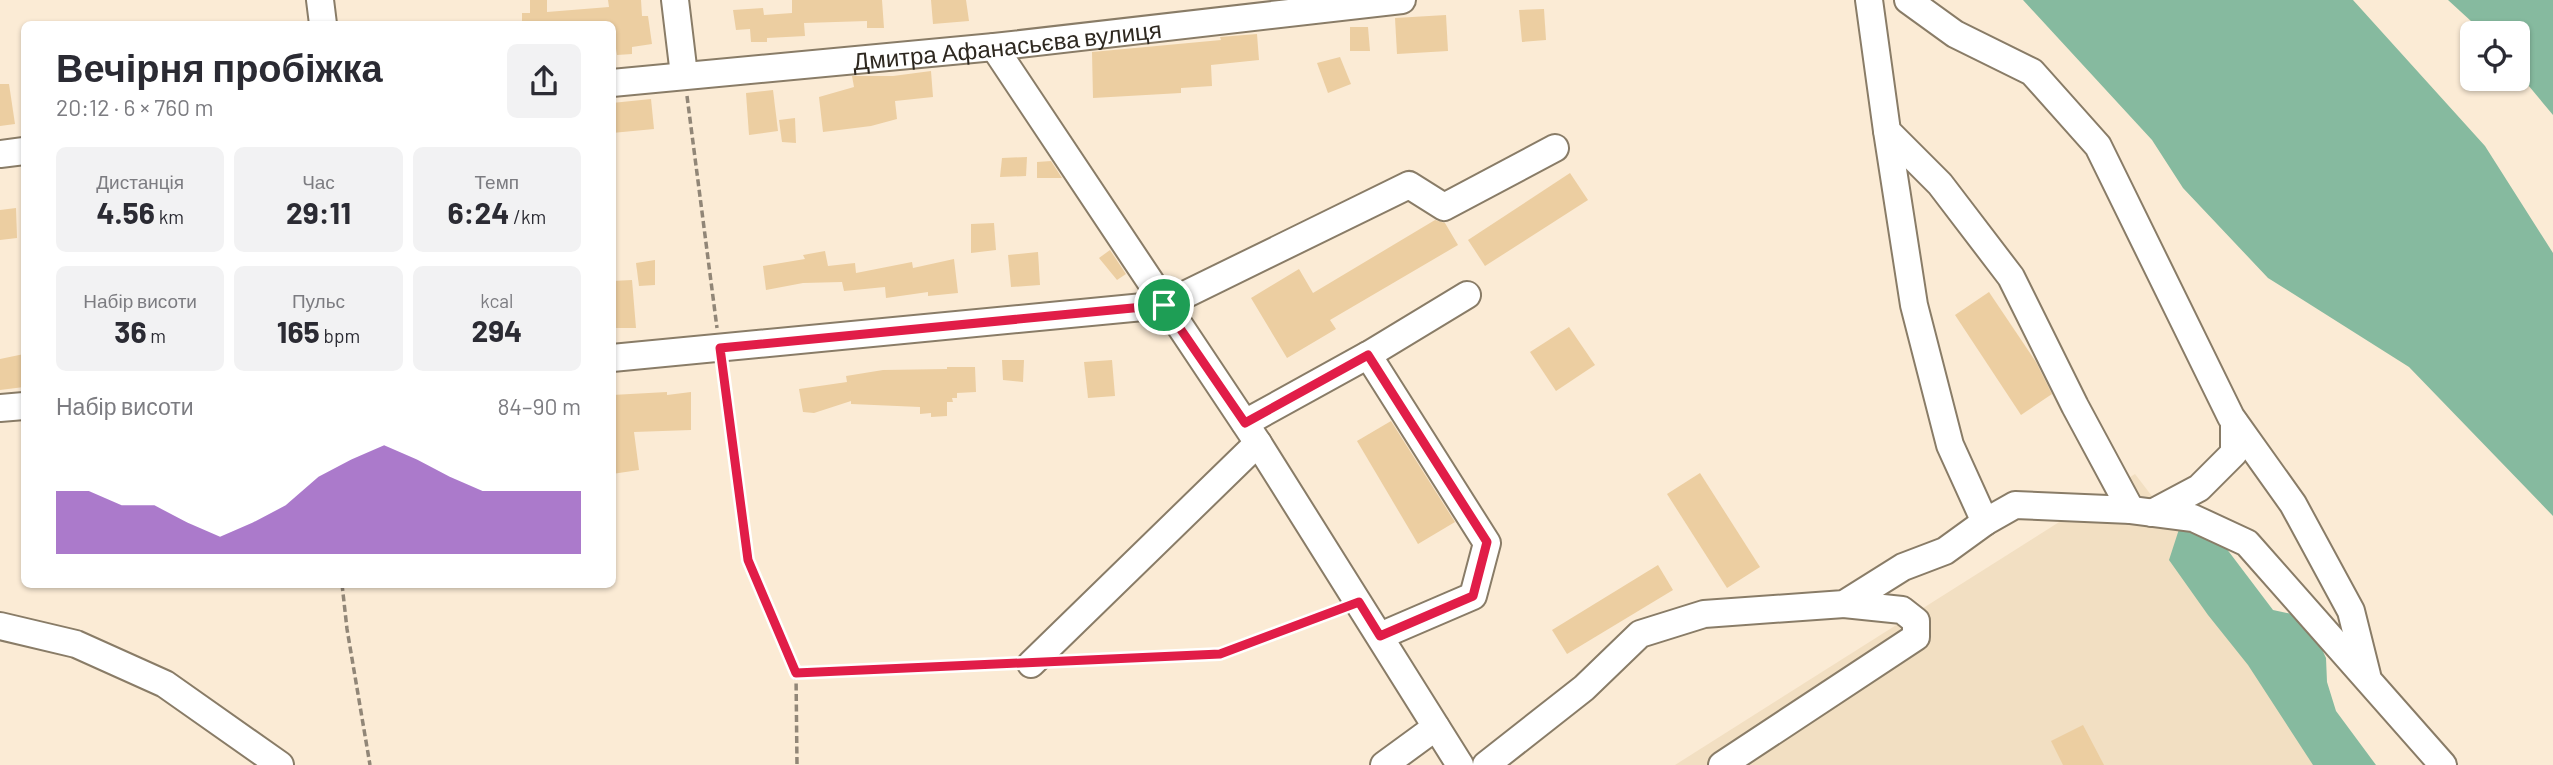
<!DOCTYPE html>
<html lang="uk">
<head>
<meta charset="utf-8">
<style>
	body { margin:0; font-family:Barlow,sans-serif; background:#f2f2f3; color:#2b2b33; height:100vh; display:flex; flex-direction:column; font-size:26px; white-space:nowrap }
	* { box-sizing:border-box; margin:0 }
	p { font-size:23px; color:#7c7c81 }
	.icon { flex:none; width:38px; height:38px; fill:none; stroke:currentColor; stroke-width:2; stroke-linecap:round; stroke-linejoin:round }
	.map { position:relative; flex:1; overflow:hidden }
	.side { position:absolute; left:21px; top:21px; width:595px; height:567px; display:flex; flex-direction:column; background:#fff; border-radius:10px; box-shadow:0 2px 5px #0004 }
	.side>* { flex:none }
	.buttons { position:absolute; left:2460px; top:21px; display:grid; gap:14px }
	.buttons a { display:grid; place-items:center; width:70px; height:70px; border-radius:10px; background:#fff; box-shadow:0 2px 5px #0004; font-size:35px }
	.pin { position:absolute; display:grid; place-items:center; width:60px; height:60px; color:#fff; margin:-30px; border:4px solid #fff; border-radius:50%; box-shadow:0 2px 7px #0007 }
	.round { display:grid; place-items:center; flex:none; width:74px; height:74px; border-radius:10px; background:#f2f2f3 }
	.overview { display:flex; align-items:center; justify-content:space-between; height:119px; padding:0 35px }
	h1 { font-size:38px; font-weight:700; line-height:52px }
	.stats { display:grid; grid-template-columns:repeat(3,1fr); gap:10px; height:119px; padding:7px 35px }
	.stats div { display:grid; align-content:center; border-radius:10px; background:#f2f2f3; text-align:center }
	.stats b { font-size:30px; font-weight:700 }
	.stats small { font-size:19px; font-weight:400 }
	.stats p { font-size:19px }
	.chart { height:196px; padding:14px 35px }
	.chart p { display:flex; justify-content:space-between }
	.chart svg { width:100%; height:126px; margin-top:7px; fill:#8843b6; opacity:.7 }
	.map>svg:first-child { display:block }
	.built { fill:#f2dfc2 }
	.forest { fill:#86ba9f }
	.building { fill:#eccea1 }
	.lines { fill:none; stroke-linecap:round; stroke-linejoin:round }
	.minor-casing { stroke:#897c67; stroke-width:30 }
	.path { stroke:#918677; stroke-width:3.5; stroke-dasharray:7 3.5; stroke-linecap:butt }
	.minor { stroke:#fff; stroke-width:26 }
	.route-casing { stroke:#fff; stroke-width:14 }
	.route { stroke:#e11d48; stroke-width:9 }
	.labels { text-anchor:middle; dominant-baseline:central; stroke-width:6; stroke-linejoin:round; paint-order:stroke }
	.street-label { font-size:24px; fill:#2e2820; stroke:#fff }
</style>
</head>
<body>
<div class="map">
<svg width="2553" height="765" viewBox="0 0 2553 765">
	<rect width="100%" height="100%" fill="#fbebd5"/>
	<polygon class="built" points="2135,474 2358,765 1675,765"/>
	<g class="forest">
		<polygon points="2023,0 2353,0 2485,146 2553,253 2553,516 2409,367 2268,278 2183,188 2152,140"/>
		<polygon points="2448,0 2553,0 2553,115 2518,73 2518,33 2484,33"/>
		<polygon points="2181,523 2220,540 2273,610 2292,614 2314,632 2326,658 2327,682 2336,711 2376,765 2313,765 2248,665 2208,615 2169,560"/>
	</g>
	<g class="building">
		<polygon points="530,0 547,0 547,12 609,7 608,0 641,0 642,16 648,16 652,44 632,47 632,54 617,55 612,24 522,24 522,13 530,13"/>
		<polygon points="792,0 882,0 884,28 867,28 867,21 804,23 805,36 767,38 767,42 751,42 750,29 736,30 733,10 763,8 764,15 792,13"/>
		<polygon points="931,0 966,0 969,21 933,24"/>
		<polygon points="1544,9 1546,40 1522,42 1519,10"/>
		<polygon points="1446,15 1448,51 1397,54 1395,18"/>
		<polygon points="1350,27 1368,27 1370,51 1350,51"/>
		<polygon points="1257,34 1259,60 1211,65 1212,86 1181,88 1181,93 1093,98 1092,52 1221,40 1220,37"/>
		<polygon points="1340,57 1351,84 1328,93 1317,63"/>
		<polygon points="931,71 933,97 895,101 897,119 871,126 823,132 819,97 854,87 852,76 893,76"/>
		<polygon points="0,84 9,84 15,124 0,126"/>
		<polygon points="773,90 778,131 749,135 746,93"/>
		<polygon points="651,99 654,129 612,133 612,103"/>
		<polygon points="795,118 796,143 782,142 779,120"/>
		<polygon points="1027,157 1026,176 1000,177 1002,158"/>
		<polygon points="1051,161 1062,178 1037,178 1037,162"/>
		<polygon points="1570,173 1588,200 1485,266 1468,240"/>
		<polygon points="16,208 17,238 0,240 0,210"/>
		<polygon points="1435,220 1445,223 1458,245 1330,320 1336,329 1287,358 1251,298 1299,269 1313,293"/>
		<polygon points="994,223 996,250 971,253 971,224"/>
		<polygon points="1110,250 1126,274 1117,280 1099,258"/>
		<polygon points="825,251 828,266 855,263 856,273 912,262 913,268 954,259 958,293 928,296 928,292 886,298 885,287 844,291 842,282 803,283 766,290 763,266 805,259 803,255"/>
		<polygon points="1038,252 1040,285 1011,287 1008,255"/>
		<polygon points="655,260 655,285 639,286 636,263"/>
		<polygon points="632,280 636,328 612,328 612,281"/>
		<polygon points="1989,292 2036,362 2052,394 2021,415 1955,315"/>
		<polygon points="1569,327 1595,365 1556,391 1530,352"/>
		<polygon points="24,354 24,387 0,390 0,359"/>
		<polygon points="1002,360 1024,360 1023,382 1003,380"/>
		<polygon points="1112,360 1115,396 1088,398 1084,362"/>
		<polygon points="947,367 975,367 976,392 957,393 957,398 952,398 953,402 947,402 947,416 931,417 931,413 920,414 920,407 851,404 851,401 814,413 803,412 799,389 847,382 846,376 883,370 947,369"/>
		<polygon points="667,392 667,395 691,392 691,430 634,432 639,470 612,474 612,395"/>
		<polygon points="1391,421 1455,522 1418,544 1357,441"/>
		<polygon points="1700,473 1760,567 1727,588 1667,494"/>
		<polygon points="1658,565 1673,590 1567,654 1552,630"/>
		<polygon points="2083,725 2104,765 2063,765 2051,741"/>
	</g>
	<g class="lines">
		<g class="minor-casing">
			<g id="minor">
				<polyline points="320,0 323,24"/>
				<polyline points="675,0 684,75"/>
				<polyline points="1869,0 1887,131 1940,184 2011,277 2075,406 2131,510"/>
				<polyline points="1908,0 1955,34 2032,72 2098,146 2231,417 2293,504 2351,611 2367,675"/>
				<polyline points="994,47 1258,443 1460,765"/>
				<path id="s1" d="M 612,83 L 994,47 L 1402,0"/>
				<polyline points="1887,131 1914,305 1950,445 1985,522"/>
				<polyline points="0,154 24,151"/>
				<polyline points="1368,355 1467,295"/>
				<polyline points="612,358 1164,305 1409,185 1444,207 1555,148"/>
				<polyline points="0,408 24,406"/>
				<polyline points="1245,423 1368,355 1487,543 1473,596 1380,636"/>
				<polyline points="2152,513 2199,488 2234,453 2234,422"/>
				<polyline points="0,626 76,644 165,684 280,765"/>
				<polyline points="1031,664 1258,443"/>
				<polyline points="1384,765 1436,727"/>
				<polyline points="1486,765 1584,688 1640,634 1704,614 1844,604 1903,567 1945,551 1985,522 2015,505 2131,510 2193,518 2247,543 2443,765"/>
				<polyline points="1722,765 1916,637 1916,621 1902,610 1844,604"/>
			</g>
		</g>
		<g class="path">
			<polyline points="687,96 717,328"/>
			<polyline points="723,367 748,560 796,673 1009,665"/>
			<polyline points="342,584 347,629 370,765"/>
			<polyline points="1066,662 1220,654 1337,611"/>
			<polyline points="796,673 797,765"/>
		</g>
		<use href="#minor" class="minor"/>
	</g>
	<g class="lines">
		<g class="route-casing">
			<polygon id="route" points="1164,305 1245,423 1368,355 1487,542 1473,596 1380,636 1359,602 1220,654 796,673 748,560 720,348"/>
		</g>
		<use href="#route" class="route"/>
	</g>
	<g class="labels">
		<g class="street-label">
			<text stroke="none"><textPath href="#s1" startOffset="397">Дмитра Афанасьєва вулиця</textPath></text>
		</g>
	</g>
</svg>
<div class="buttons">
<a><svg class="icon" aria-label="locate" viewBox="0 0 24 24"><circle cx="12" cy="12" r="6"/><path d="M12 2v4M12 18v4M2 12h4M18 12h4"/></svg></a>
</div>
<div class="pin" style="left:1164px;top:305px;background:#1e9e55"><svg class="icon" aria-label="arrive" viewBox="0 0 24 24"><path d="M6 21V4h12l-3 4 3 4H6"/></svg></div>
<section class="side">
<div class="overview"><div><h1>Вечірня пробіжка</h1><p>20:12 · 6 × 760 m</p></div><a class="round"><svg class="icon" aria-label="share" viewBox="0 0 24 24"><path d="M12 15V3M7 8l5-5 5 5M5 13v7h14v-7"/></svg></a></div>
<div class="stats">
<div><p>Дистанція</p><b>4.56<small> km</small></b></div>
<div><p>Час</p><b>29:11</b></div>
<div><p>Темп</p><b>6:24<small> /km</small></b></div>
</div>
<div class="stats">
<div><p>Набір висоти</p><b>36<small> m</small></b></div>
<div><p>Пульс</p><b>165<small> bpm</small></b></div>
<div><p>kcal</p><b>294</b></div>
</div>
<div class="chart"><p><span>Набір висоти</span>84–90 m</p>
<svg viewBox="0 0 160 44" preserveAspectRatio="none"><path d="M0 44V22L10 22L20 27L30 27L40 33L50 38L60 33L70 27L80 17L90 11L100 6L110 11L120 17L130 22L140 22L150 22L160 22V44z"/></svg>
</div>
</section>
</div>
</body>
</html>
